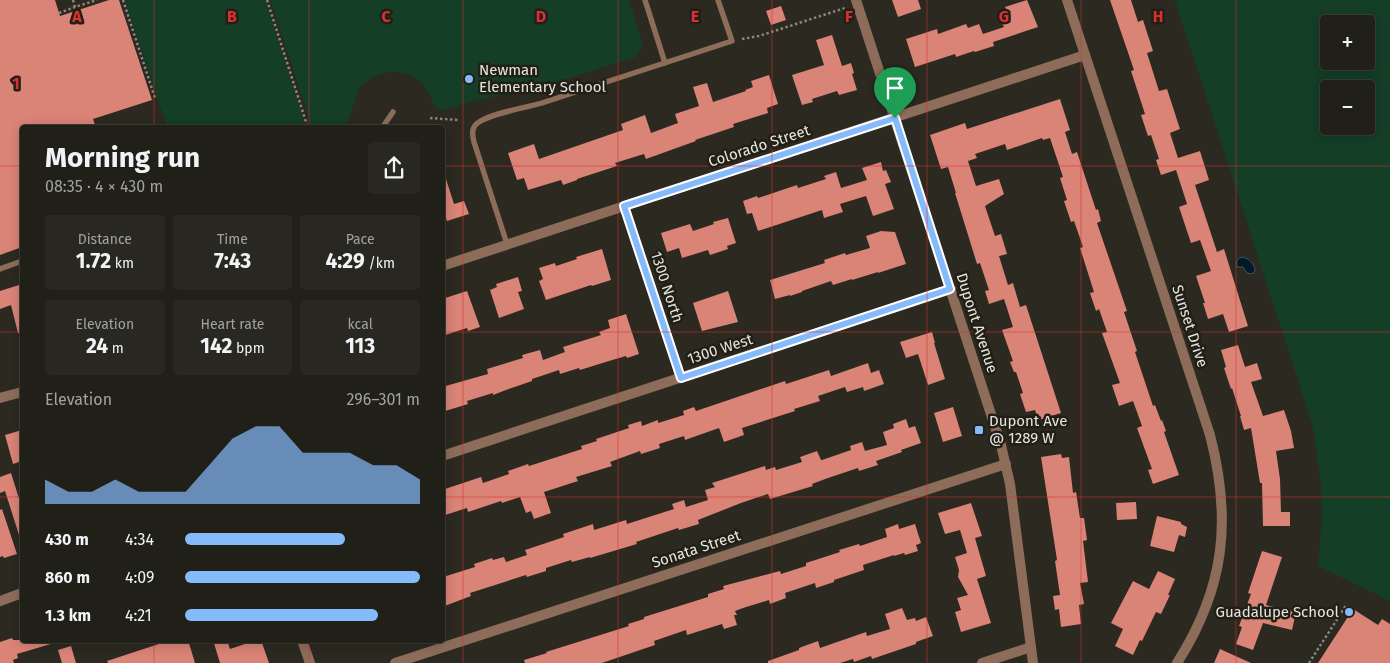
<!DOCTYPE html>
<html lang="en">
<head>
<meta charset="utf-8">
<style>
	body { margin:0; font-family:"Fira Sans",sans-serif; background:#282721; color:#f1f3f6; height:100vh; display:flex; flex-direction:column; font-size:19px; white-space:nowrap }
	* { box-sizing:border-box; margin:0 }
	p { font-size:16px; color:#a2a2a2 }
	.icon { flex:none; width:28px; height:28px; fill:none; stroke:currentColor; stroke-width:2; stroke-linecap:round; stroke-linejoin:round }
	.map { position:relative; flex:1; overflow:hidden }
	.drawer { position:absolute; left:20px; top:125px; width:425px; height:518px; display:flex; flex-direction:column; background:#201f18; border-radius:5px; box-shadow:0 2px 12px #0003,0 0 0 1px #3d3d37 }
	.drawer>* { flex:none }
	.buttons { position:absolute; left:1320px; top:15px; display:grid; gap:10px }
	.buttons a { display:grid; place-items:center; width:55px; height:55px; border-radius:5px; background:#201f18; box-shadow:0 2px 12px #0003,0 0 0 1px #3d3d37; font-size:25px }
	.pin { position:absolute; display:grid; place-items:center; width:42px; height:42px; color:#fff; margin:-51px -21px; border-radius:50% 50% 50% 0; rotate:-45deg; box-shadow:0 0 5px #0007 }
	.pin .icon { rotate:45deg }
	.round { display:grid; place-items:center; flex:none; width:52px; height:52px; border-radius:5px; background:#282721 }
	.headline { display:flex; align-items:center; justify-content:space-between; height:85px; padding:0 25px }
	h1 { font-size:28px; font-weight:700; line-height:38px }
	.stats { display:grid; grid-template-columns:repeat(3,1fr); gap:8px; height:85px; padding:5px 25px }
	.stats div { display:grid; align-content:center; border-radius:5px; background:#282721; text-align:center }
	.stats b { font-size:21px; font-weight:700 }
	.stats small { font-size:14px; font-weight:400 }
	.stats p { font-size:14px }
	.chart { height:140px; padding:10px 25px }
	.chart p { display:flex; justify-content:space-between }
	.chart svg { width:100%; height:90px; margin-top:5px; fill:#85bbfb; opacity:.7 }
	ul { padding:0 25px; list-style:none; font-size:16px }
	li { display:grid; grid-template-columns:80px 60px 1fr; align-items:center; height:38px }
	li i { height:12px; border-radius:6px; background:#85bbfb }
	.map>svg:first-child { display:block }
	.green { fill:#143e26; fill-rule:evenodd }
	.water { fill:#001928; stroke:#45565f }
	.building { fill:#da8377 }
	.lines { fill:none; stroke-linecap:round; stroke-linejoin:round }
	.path { stroke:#88877f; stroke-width:2.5; stroke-dasharray:2.5 2.5; stroke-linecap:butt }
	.service { stroke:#8d6d5a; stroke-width:5.5 }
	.minor { stroke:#8d6d5a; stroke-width:10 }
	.route-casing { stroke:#fff; stroke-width:10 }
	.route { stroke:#85bbfb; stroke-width:6 }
	.grid { fill:none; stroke:#d73131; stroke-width:1; stroke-opacity:0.55 }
	.poi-dot { fill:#85bbfb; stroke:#211f16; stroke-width:2 }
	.labels { text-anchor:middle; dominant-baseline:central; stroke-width:5; stroke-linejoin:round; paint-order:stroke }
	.poi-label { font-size:15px; fill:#e6e5df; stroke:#211f16; text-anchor:start }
	.street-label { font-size:15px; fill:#e6e5df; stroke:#211f16 }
	.grid-label { font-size:16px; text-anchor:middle; font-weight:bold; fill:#d73131; stroke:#211f16; stroke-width:5; stroke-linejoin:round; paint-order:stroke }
</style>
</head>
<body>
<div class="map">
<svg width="1390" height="663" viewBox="0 0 1390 663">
	<rect width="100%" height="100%" fill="#2b2920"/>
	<g class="green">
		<polygon points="125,0 265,0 306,127 167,127"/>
		<polygon points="270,0 629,0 643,45 636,57 538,88 477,100 447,109 438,109 434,105 431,98 423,84 410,74 390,71 372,77 359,88 347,124 343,127 312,127"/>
		<path d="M 1175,0 L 1390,0 L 1390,601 L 1318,566 L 1322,519 L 1321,485 L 1313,427 ZM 1329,24 L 1366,24 L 1366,61 L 1329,61 ZM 1329,89 L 1366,89 L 1366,126 L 1329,126 Z"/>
	</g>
	<path class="water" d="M 1243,257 C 1249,259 1255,264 1255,271 L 1252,274 L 1247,273 L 1243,267 L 1237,267 C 1236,261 1237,258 1243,257 Z"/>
	<g class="building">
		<polygon points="0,0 55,0 60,16 109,0 119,0 152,100 93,119 96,128 22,128 22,247 0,255"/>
		<polygon points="892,0 918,0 921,9 898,17"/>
		<polygon points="1027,0 1038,27 993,42 994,46 975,52 974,51 956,57 955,54 915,67 906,39 937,29 938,34 966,24 968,28 979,24 983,34 1004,27 1002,23 1007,21 1003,11 1006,10 1005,7"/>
		<polygon points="1110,0 1131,0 1138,22 1143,20 1153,51 1147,53 1159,91 1167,89 1180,129 1170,133 1178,158 1200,151 1209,180 1195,185 1217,252 1224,249 1248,326 1229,332 1223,314 1208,319 1203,303 1205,303 1196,276 1211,271 1200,240 1191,243 1179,207 1187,204 1176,170 1161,175 1156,160 1159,159 1151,135 1148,136 1141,115 1145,114 1131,71 1134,70"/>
		<polygon points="781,6 786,20 771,25 766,11"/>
		<polygon points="832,35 842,66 851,63 854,73 852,74 857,90 839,95 837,91 812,99 813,102 802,105 792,75 824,65 816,40"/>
		<polygon points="769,75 778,104 767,108 768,113 733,124 734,127 695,140 696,141 646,159 644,154 615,163 617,166 577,179 577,180 563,185 561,180 528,190 524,178 517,180 508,153 534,144 539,159 623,130 621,124 645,115 651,133 678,123 675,114 699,106 693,87 707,83 713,102 746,91 745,90 753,87 751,81"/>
		<polygon points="1060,99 1070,130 1065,132 1072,154 1077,152 1096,210 1098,209 1101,221 1097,223 1127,311 1124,312 1137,351 1135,352 1153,406 1155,405 1161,421 1162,420 1166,431 1164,432 1179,475 1153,484 1148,470 1152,469 1137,428 1142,426 1133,401 1119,406 1112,385 1120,383 1102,333 1107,332 1099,309 1096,311 1090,293 1094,292 1080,248 1083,247 1074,221 1071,222 1064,201 1067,200 1060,178 1063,177 1050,138 1043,140 1042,138 1007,150 1005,144 975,154 977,158 968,161 976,186 999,179 1004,194 985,206 995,236 1001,234 1007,254 999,256 1008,285 1013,283 1020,307 1026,305 1061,413 1038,420 1035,410 1026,412 1020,394 1023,393 1016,372 1014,372 1010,362 1013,361 1002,330 1013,327 1004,299 989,304 985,291 989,290 980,263 977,264 955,193 956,193 948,167 941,169 930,135 965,123 967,129"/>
		<polygon points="881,162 883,171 886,170 891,182 885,184 894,209 873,216 866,196 840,204 843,212 824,218 822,210 758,231 752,213 747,214 743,201 757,196 758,198 797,185 798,188 826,179 824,176 836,172 841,188 867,180 862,168"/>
		<polygon points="442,176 445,176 454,204 464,201 469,214 447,221 446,218 442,219"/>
		<polygon points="728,218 736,243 727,246 728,249 710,255 708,250 682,258 679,248 667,252 661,233 690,224 693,231 714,224 713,222"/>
		<polygon points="881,231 895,232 906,264 878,273 878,272 852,280 852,279 833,285 831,281 802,291 802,292 790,296 790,295 775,299 770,280 825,263 824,260 845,253 846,255 870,248 866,236"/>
		<polygon points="602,249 611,280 592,286 591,285 546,300 539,281 543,279 539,268 555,263 556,266 577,259 576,257"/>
		<polygon points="518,277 522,291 518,292 524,309 499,318 490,290 497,287 496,284"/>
		<polygon points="19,285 22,297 22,333 18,333 11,305 0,309 0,291"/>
		<polygon points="467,291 480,327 468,331 467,328 442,336 442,299"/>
		<polygon points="728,291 738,322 702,331 693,303"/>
		<polygon points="626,314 639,354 627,358 626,356 609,361 580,370 579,368 560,374 559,370 532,379 532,381 506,390 493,395 493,393 467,401 468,404 442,412 442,387 488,374 487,369 523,358 522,355 540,350 543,360 565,352 563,347 601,335 599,332 610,328 608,320"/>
		<polygon points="932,332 935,343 934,343 945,379 928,385 918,354 906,358 900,342"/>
		<polygon points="1238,345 1245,367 1257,363 1262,379 1251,382 1263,416 1284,410 1291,431 1294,448 1276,451 1280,479 1281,512 1290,512 1290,526 1263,526 1262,483 1260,483 1251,428 1244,430 1240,416 1241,416 1232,388 1231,389 1224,368 1226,367 1221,350"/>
		<polygon points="868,363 871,373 879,370 884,384 864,391 863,387 847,392 845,387 818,396 820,401 794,409 795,411 742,428 744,435 724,442 719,428 685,440 684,436 659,444 660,448 641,454 640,451 610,462 612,466 576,477 578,481 544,492 551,513 534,519 531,511 526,513 520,497 502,503 501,501 468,512 467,508 442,516 442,490 481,477 483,483 509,474 508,471 528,464 529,466 582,449 581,446 597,441 596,439 629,428 628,425 641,421 642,426 658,420 658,423 684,415 683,411 694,407 696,411 785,381 786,384 829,370 831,376"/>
		<polygon points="953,407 962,436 943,442 934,413"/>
		<polygon points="906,419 909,428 915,426 921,443 901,450 902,452 876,461 878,465 859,471 858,468 828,478 812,484 813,486 770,499 768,494 741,503 698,520 699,524 679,530 678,528 636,542 637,544 590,558 590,557 572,562 571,560 546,568 546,571 527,577 526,575 470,593 471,596 442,607 443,577 475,567 474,564 492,558 493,560 504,557 506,562 527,555 525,550 564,537 563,534 593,524 594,530 626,520 627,524 674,509 672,504 684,500 686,507 708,500 705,490 715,487 712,483 765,466 766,470 775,467 776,470 802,462 800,457 817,451 821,460 822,460 851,450 850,446 862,442 865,451 887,445 883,432 894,428 893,424"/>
		<polygon points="22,430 22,461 13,464 5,435"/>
		<polygon points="1061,454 1062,458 1069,457 1073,493 1076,492 1080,518 1084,518 1087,540 1083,541 1088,582 1080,583 1084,604 1079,605 1081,624 1061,627 1059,609 1055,610 1053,596 1060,595 1055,561 1057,560 1041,457"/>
		<polygon points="11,473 22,508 22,538 20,538 5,491 0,493 0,477"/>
		<polygon points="1136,502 1137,519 1117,520 1116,503"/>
		<polygon points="971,503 982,536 975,538 986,576 977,579 991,623 961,632 955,612 961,610 957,598 968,595 958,577 959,570 955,557 967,553 960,530 945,534 938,513"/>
		<polygon points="2,509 17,554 4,558 3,556 0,557 0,510"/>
		<polygon points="1157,516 1181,522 1181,524 1187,527 1185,537 1179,535 1174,552 1150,546"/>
		<polygon points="898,524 899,529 915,524 921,543 916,545 918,551 905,555 904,553 894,556 894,555 863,565 864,570 834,580 834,582 816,588 815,583 785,593 786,598 770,604 769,600 743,608 735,611 737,615 734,615 737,625 724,629 722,624 687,635 686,630 654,641 655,645 602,663 525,663 524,660 547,653 546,652 629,626 628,624 644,619 644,617 708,597 708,594 724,589 723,586 780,571 781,574 806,566 806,563 840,552 839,550 859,544 860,546 887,537 885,529"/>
		<polygon points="1262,551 1282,557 1266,605 1296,612 1292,630 1263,623 1253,650 1236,644 1242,627 1239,626 1251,594 1248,593"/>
		<polygon points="1158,571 1175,579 1168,595 1170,595 1161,614 1156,612 1142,641 1140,640 1133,655 1115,646 1123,629 1111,623 1133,581 1149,589"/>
		<polygon points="902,608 907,620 915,618 916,621 926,617 933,636 916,642 916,644 872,659 871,656 854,662 853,659 840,663 768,663 768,661 799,650 799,648 818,641 820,648 866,632 867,636 890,629 885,614"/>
		<polygon points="1353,609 1378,625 1382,619 1390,624 1390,663 1318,663"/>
		<polygon points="12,638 13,640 53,640 54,643 17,654 18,658 13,660 14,663 0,663 0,642"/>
		<polygon points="171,640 188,640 195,663 108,663 107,661"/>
		<polygon points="213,640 227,640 230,649 257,640 261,640 269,663 220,663"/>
		<polygon points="71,646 76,663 62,663 58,650"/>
		<polygon points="1220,649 1251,663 1214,663"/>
	</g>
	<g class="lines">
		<g class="path">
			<polyline points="73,0 75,7 97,0"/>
			<polyline points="123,0 155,98"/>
			<polyline points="267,0 308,128"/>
			<polyline points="59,13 75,7"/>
			<polyline points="742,39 759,36 845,8"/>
			<polyline points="430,118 458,120"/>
			<polyline points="1309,663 1347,604"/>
		</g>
		<g class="service">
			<polyline points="645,0 665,63"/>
			<polyline points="382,128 393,112"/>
			<path d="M 507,244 L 474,142 C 472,134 471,127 479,122 C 494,112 527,108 545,102 C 607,82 670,61 732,41 L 718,0"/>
			<polyline points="0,269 22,261"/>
		</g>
		<g class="minor">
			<polyline points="856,0 1001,445 1010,484 1033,663"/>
			<path d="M 1067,0 L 1210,435 C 1232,520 1225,588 1177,663"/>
			<polyline points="624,206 681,378"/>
			<polyline points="442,266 1085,55"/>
			<polyline points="0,398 22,392"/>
			<polyline points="442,456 951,289"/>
			<polyline points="0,601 22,593"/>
			<polyline points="302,640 310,663"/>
			<polyline points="395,663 1006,464"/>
			<polyline points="982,663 1031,647"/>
		</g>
	</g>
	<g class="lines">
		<g class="route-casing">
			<polygon id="route" points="895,118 950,289 681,378 624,206"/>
		</g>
		<use href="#route" class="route"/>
	</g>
	<path class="grid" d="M 154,0 L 154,128M 309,0 L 309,128M 463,0 L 463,663M 618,0 L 618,663M 772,0 L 772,663M 927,0 L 927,663M 1081,0 L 1081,663M 1236,0 L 1236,663M 0,166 L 22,166M 442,166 L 1390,166M 0,332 L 22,332M 442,332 L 1390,332M 0,497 L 22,497M 442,497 L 1390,497M 154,640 L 154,663M 309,640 L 309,663"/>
	<g class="poi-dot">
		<circle cx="469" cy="79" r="5"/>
		<rect x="974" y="425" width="10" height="10" rx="2.5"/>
		<circle cx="1349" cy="612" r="5"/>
	</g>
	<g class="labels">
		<g class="poi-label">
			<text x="479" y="70">Newman<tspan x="479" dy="17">Elementary School</tspan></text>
			<text x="989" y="421">Dupont Ave<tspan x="989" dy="17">@ 1289 W</tspan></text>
			<text x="1339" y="612" text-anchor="end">Guadalupe School</text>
		</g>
		<g class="street-label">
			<text transform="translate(759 146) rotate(-18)">Colorado Street</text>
			<text transform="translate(667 287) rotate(72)">1300 North</text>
			<text transform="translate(977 323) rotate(72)">Dupont Avenue</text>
			<text transform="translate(1190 326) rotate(72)">Sunset Drive</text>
			<text transform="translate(720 349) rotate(-18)">1300 West</text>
			<text transform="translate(696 549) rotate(-18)">Sonata Street</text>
		</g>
	</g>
	<g class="grid-label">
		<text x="77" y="22">A</text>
		<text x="232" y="22">B</text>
		<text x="386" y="22">C</text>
		<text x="541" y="22">D</text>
		<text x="695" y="22">E</text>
		<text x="849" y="22">F</text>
		<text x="1004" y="22">G</text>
		<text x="1158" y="22">H</text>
		<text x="16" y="89">1</text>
	</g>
</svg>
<div class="buttons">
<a>+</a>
<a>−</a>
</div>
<div class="pin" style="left:895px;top:118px;background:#1e9e55"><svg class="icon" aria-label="arrive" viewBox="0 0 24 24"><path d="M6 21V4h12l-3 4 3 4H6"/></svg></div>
<section class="drawer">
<div class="headline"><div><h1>Morning run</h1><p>08:35 · 4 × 430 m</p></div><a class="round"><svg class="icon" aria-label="share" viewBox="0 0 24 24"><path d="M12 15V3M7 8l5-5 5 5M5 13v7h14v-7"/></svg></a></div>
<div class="stats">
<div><p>Distance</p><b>1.72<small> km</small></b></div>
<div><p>Time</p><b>7:43</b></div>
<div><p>Pace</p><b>4:29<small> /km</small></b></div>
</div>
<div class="stats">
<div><p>Elevation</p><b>24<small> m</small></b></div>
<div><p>Heart rate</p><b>142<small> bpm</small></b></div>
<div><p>kcal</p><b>113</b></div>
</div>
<div class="chart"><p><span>Elevation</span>296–301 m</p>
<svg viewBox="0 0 160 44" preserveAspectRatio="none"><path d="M0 44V32L10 38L20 38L30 32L40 38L50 38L60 38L70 25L80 12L90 6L100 6L110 19L120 19L130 19L140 25L150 25L160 32V44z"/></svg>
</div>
<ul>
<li><b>430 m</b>4:34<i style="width:68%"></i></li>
<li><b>860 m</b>4:09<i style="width:100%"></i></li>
<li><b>1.3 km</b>4:21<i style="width:82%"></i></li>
</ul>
</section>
</div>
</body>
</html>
